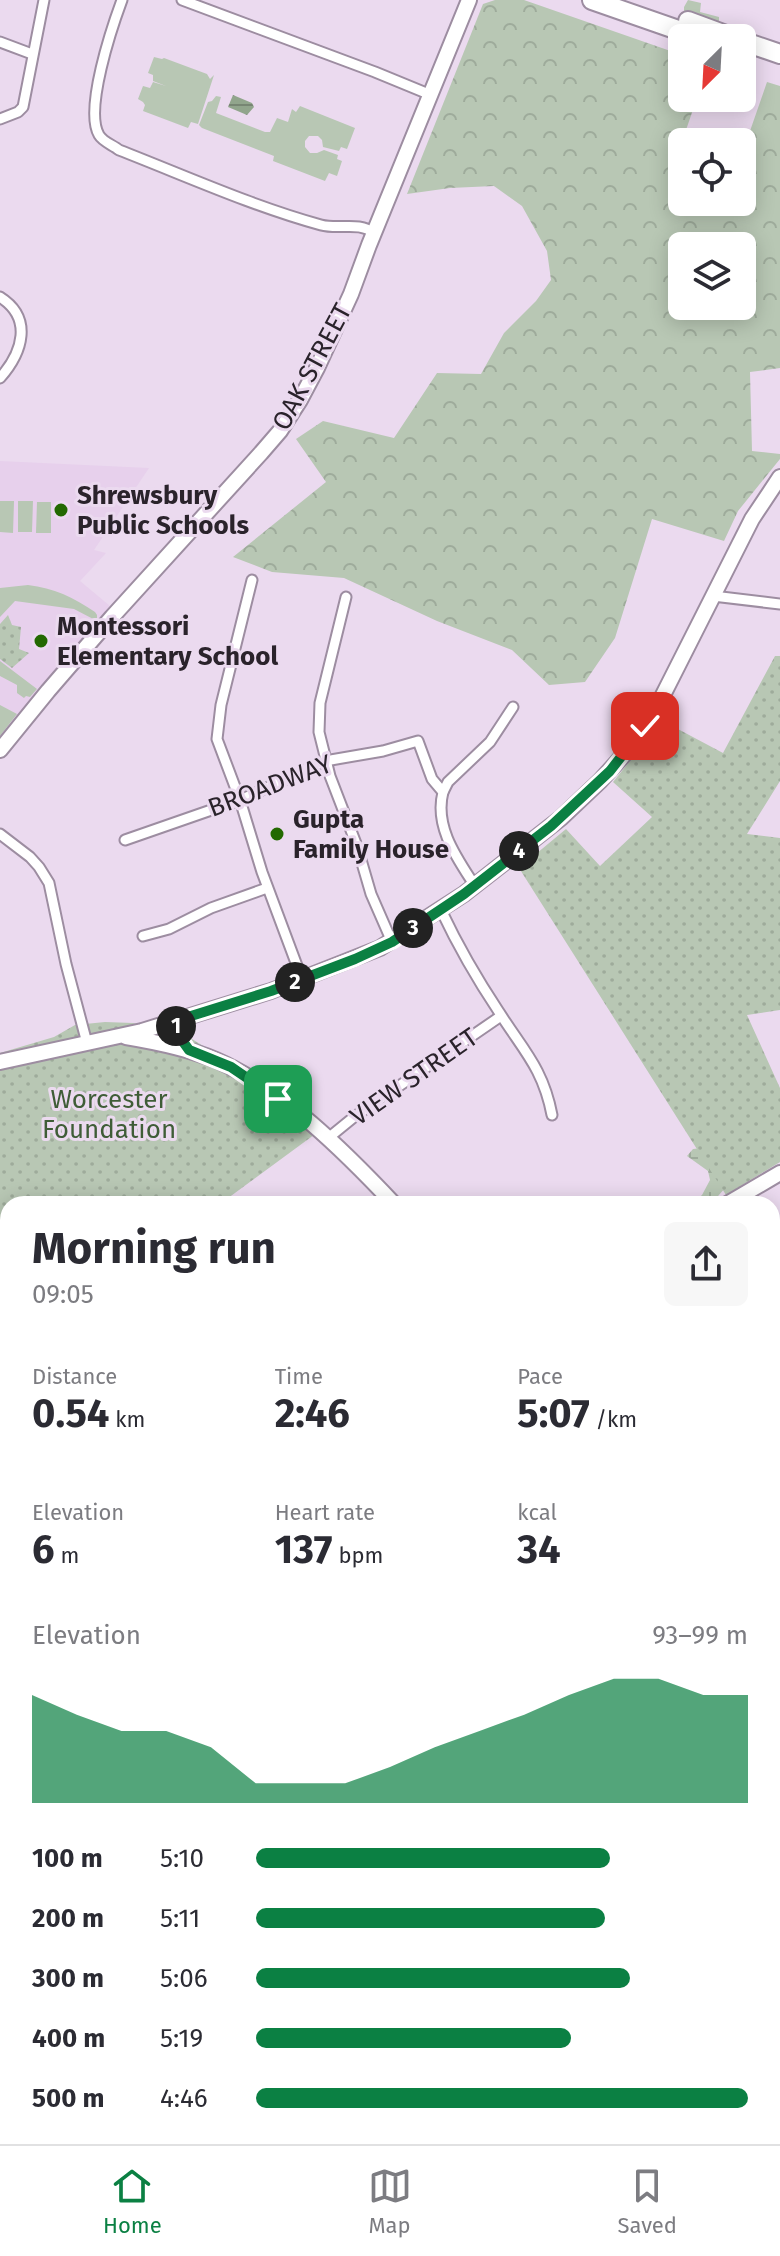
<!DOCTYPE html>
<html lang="en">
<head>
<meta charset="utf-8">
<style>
	body { margin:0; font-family:"Fira Sans",sans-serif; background:#f7f7f7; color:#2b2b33; height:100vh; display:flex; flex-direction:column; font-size:30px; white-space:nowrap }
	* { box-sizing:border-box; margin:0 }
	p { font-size:26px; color:#7c7c81 }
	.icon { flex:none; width:44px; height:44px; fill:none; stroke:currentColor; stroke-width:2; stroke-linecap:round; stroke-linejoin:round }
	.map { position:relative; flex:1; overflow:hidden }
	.details { position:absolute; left:0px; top:1196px; width:780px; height:948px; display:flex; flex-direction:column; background:#fff; border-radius:24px 24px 0 0; box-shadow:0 4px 20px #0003 }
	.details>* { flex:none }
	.needle { width:52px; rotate:204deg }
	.tools { position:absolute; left:668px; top:24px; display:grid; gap:16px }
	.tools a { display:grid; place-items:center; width:88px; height:88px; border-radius:12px; background:#fff; box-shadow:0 4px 20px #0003; font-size:40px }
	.pin { position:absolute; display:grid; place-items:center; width:68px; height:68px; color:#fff; margin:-34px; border-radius:16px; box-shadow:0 4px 12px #0006 }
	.km { position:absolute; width:40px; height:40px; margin:-20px; border-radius:50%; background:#222; color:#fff; font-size:22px; line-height:40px; text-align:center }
	.round { display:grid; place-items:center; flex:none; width:84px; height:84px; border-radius:12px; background:#f7f7f7 }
	.overview { display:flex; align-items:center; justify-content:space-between; height:136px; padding:0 32px }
	h1 { font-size:44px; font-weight:700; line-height:60px }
	.metrics { display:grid; grid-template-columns:repeat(3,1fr); gap:12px; height:136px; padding:8px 32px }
	.metrics div { display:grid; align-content:center }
	.metrics b { font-size:40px; font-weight:700 }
	.metrics small { font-size:22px; font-weight:400 }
	.metrics p { font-size:22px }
	.chart { height:224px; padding:16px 32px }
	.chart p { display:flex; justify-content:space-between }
	.chart svg { width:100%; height:144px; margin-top:8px; fill:#0b8043; opacity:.7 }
	ul { padding:0 32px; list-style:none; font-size:26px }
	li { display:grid; grid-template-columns:128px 96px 1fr; align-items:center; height:60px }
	li i { height:20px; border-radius:10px; background:#0b8043 }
	.dock { display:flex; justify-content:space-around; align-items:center; height:112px; border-top:2px solid #e1e1e2; background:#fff; font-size:22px; color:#7c7c81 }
	.dock a { display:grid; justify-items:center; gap:4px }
	.dock .current { color:#0b8043 }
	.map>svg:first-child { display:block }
	.built { fill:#e7d0ec }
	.grass { fill:#b8c7b4 }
	.forest { fill:url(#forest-crowns); fill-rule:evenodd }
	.wetland { fill:url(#wetland-marsh) }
	.park { fill:url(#park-dots) }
	.water { fill:url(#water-rules) }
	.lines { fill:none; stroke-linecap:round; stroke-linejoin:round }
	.stream { stroke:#91a58c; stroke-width:3 }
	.street-casing { stroke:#9d8da1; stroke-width:13 }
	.secondary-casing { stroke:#9d8da1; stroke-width:18 }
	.highway-casing { stroke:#9d8da1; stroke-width:22 }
	.street { stroke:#fff; stroke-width:9 }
	.secondary { stroke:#fff; stroke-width:14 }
	.highway { stroke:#fff; stroke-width:18 }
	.route-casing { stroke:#fff; stroke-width:16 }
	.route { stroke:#0b8043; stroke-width:10 }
	.poi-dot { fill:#236901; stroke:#ebdaef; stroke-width:3 }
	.labels { text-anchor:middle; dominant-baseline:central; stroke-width:6; stroke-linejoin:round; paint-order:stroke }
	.street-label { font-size:26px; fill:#2a232b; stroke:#ebdaef }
	.poi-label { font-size:26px; font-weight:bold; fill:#2a232b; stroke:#ebdaef; text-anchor:start }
	.park-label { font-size:26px; fill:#3f5d37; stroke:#ebdaef }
</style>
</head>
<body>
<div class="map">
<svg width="780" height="2144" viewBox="0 0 780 2144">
	<defs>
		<pattern id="forest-crowns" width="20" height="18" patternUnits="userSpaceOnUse" patternTransform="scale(2)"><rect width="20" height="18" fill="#b8c7b4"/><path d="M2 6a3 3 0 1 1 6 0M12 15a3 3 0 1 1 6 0" fill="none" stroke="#9eab9b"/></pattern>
		<pattern id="wetland-marsh" width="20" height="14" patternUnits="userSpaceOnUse" patternTransform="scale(2)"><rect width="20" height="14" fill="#b8c7b4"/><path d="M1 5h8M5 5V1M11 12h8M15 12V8" fill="none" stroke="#9eab9b"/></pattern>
		<pattern id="park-dots" width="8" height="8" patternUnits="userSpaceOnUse" patternTransform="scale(2)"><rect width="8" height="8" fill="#b8c7b4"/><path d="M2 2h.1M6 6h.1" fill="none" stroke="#9eab9b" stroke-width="1.8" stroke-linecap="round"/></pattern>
		<pattern id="water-rules" width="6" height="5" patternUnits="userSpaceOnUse" patternTransform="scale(2)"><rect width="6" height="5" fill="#91a58c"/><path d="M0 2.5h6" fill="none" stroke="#778673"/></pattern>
	</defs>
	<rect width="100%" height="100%" fill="#ebdaef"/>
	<polygon class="built" points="0,461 149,468 94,550 106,553 80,581 110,606 0,741"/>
	<g class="grass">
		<polygon points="688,0 701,3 700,12 719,17 719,23 717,24 684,12 684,7"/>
		<polygon points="154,57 162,59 164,58 207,74 210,79 214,75 198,124 191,122 188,128 143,111 145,105 143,102 138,99 143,86 150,88 153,82 166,86 153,81 153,75 148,73"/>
		<polygon points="216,96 221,97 216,113 265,132 270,132 277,118 288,122 292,109 296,112 300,106 355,128 347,149 341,147 339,151 323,147 322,140 318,136 309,136 305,141 305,147 310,153 317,153 324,150 338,155 337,159 342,161 337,176 329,173 325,181 273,161 274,156 202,128 199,125 208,102 212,101"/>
		<polygon points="0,501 14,501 13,533 0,532"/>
		<polygon points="18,501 33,501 32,532 18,532"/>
		<polygon points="37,502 51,502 51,533 36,533"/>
		<path d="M 28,585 C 54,588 73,597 95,612 L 97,615 L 97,621 L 74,609 L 15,601 L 0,617 L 0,588 Z"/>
		<polygon points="0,661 37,689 30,697 26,696 24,698 17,693 17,685 0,676"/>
		<polygon points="0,705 17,714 0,736"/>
		<polygon points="0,1846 8,1846 8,2136 97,2136 92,2144 0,2144"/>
		<polygon points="237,2136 293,2136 289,2144 242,2144"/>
		<polygon points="315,2136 406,2136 404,2144 312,2144"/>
	</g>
	<g class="forest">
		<path d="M 495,0 L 524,0 L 682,55 L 682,98 L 697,98 L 686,130 L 686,142 L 682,142 L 682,202 L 742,202 L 742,154 L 767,82 L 780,86 L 780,368 L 750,372 L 752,451 L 780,454 L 780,459 L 738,511 L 724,541 L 652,519 L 615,638 L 585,682 L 549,685 L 512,650 L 437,621 L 344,578 L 272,572 L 233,557 L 326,482 L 296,439 L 323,421 L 394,438 L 437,373 L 481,374 L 504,333 L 536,301 L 551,280 L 547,251 L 522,206 L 494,186 L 450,188 L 407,194 L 483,4 ZM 682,246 L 742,246 L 742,306 L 682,306 Z"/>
		<polygon points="772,1740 780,1742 780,2144 404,2144 406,2136 772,2136"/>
	</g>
	<g class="wetland">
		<polygon points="711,1147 726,1187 711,1204 691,1204 702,1195 710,1180 708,1171 687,1156 693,1149"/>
		<polygon points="772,1569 780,1571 780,1653 772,1666"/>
		<polygon points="350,2136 575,2136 573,2144 347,2144"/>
	</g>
	<g class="park">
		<polygon points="8,615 12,625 21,627 19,649 29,653 12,668 0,659 0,624"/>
		<polygon points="775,656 780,656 780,781 747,834 780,838 780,1010 747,1015 780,1088 780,1162 726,1195 519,868 566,829 600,866 652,817 613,782 642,746 659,719 723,753"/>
		<polygon points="105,1022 133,1023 187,1036 254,1077 322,1129 220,1204 8,1204 8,1564 0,1597 0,1053 54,1037 75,1025"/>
		<polygon points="780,1621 780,1742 772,1740 772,1642"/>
	</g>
	<g class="water">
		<polygon points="233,95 252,103 254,107 247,115 228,107"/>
		<polygon points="780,1384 780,1558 772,1558 772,1396"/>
	</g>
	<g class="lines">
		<polyline class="stream" points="472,2144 472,2136"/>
		<g class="street-casing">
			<g id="street">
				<path d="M 122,0 C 112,27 84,110 99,135 C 103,142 113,145 119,150 C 186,176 252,206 321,225 C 340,230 358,221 374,233"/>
				<polyline points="182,0 375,72 431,95"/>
				<polyline points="0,42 32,54"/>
				<polyline points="0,119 18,112 23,107 44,0"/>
				<path d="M 0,297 C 33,318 23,352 0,378"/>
				<polyline points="252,580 221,705 217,739 240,800 262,872 302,979"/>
				<polyline points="713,596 780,604"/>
				<polyline points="346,597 320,703 319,732 330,776 357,846 371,894 392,942"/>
				<polyline points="443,792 448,782 490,742 513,707"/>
				<polyline points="0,834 30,857 39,867 49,883 66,964 87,1043"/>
				<path d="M 125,840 L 240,800 L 325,761 L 383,751 L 418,741 L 432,779 L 443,792 C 434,827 457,858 475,886"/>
				<path d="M 441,910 C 458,946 477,979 499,1012 C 523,1050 543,1068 552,1115"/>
				<polyline points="143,936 169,929 211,908 267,888"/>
				<polyline points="327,1139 354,1117 501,1016"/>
				<polyline points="0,1745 8,1738"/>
			</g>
		</g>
		<g class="secondary-casing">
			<g id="secondary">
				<polyline points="0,750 48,691 112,617 261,453 280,431 300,400 317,368 351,294 369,245 469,0"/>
				<path d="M 126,1037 C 156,1042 187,1048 216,1060 C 281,1088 346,1153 394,1204"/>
				<polyline points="0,1062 142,1031 271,991 380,948 464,894 561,818 600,781 629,749 659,703 752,519 780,477"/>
				<polyline points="727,1204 780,1173"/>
			</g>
		</g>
		<g class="highway-casing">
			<g id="highway">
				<polyline points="592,0 701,38"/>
				<polyline points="688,21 734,38"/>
				<polyline points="742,41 780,54"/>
			</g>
		</g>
		<use href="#street" class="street"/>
		<use href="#secondary" class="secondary"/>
		<use href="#highway" class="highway"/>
	</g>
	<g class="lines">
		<g class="route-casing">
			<polyline id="route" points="278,1099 231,1067 189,1050 179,1036 175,1021 271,991 355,959 392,942 464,894 551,826 610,771 645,726"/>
		</g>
		<use href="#route" class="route"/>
	</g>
	<g class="poi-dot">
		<circle cx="61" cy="510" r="8"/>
		<circle cx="41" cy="641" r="8"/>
		<circle cx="277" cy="834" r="8"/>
	</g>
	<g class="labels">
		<g class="street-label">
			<text transform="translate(312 367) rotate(-62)">OAK STREET</text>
			<text transform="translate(270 786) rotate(-21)">BROADWAY</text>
			<text transform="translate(414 1077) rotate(-35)">VIEW STREET</text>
		</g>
		<g class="poi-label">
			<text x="77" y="495">Shrewsbury<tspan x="77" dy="30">Public Schools</tspan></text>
			<text x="57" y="626">Montessori<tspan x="57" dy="30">Elementary School</tspan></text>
			<text x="293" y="819">Gupta<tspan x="293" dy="30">Family House</tspan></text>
		</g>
		<g class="park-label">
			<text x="109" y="1099">Worcester<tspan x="109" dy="30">Foundation</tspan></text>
		</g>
	</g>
</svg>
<div class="tools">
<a><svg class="needle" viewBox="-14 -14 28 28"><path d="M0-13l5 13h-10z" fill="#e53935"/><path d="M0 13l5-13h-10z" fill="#7c7c81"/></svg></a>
<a><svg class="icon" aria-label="locate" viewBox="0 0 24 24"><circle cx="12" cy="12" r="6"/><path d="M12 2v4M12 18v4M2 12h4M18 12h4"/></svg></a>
<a><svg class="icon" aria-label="layers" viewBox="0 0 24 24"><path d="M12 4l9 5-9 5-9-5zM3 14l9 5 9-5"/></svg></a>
</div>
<div class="pin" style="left:278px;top:1099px;background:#1e9e55"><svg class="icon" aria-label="arrive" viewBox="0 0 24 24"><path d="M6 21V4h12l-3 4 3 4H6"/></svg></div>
<div class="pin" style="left:645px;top:726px;background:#d93025"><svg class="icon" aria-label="check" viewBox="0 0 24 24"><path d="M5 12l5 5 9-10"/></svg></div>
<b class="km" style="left:176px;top:1026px">1</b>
<b class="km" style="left:295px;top:982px">2</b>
<b class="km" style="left:413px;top:928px">3</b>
<b class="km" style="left:519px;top:851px">4</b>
<section class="details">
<div class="overview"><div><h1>Morning run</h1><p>09:05</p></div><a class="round"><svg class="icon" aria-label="share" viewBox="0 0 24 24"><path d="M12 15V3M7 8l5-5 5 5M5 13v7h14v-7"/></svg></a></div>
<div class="metrics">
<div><p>Distance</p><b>0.54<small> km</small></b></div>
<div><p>Time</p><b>2:46</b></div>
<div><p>Pace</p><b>5:07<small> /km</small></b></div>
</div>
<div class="metrics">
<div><p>Elevation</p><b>6<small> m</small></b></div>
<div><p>Heart rate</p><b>137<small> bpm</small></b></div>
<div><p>kcal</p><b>34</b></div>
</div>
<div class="chart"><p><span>Elevation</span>93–99 m</p>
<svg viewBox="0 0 160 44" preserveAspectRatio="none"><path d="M0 44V11L10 17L20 22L30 22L40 27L50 38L60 38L70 38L80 33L90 27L100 22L110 17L120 11L130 6L140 6L150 11L160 11V44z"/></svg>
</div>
<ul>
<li><b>100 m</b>5:10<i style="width:72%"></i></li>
<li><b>200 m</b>5:11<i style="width:71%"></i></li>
<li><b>300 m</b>5:06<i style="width:76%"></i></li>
<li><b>400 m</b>5:19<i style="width:64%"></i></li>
<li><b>500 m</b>4:46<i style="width:100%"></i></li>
</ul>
</section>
</div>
<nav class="dock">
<a class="current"><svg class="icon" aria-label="home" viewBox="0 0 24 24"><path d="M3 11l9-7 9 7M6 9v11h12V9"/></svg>Home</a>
<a><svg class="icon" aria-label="map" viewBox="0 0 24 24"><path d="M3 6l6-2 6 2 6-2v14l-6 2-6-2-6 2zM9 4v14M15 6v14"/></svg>Map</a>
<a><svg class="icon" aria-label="saved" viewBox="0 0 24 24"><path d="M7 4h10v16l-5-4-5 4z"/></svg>Saved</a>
</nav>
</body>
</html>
